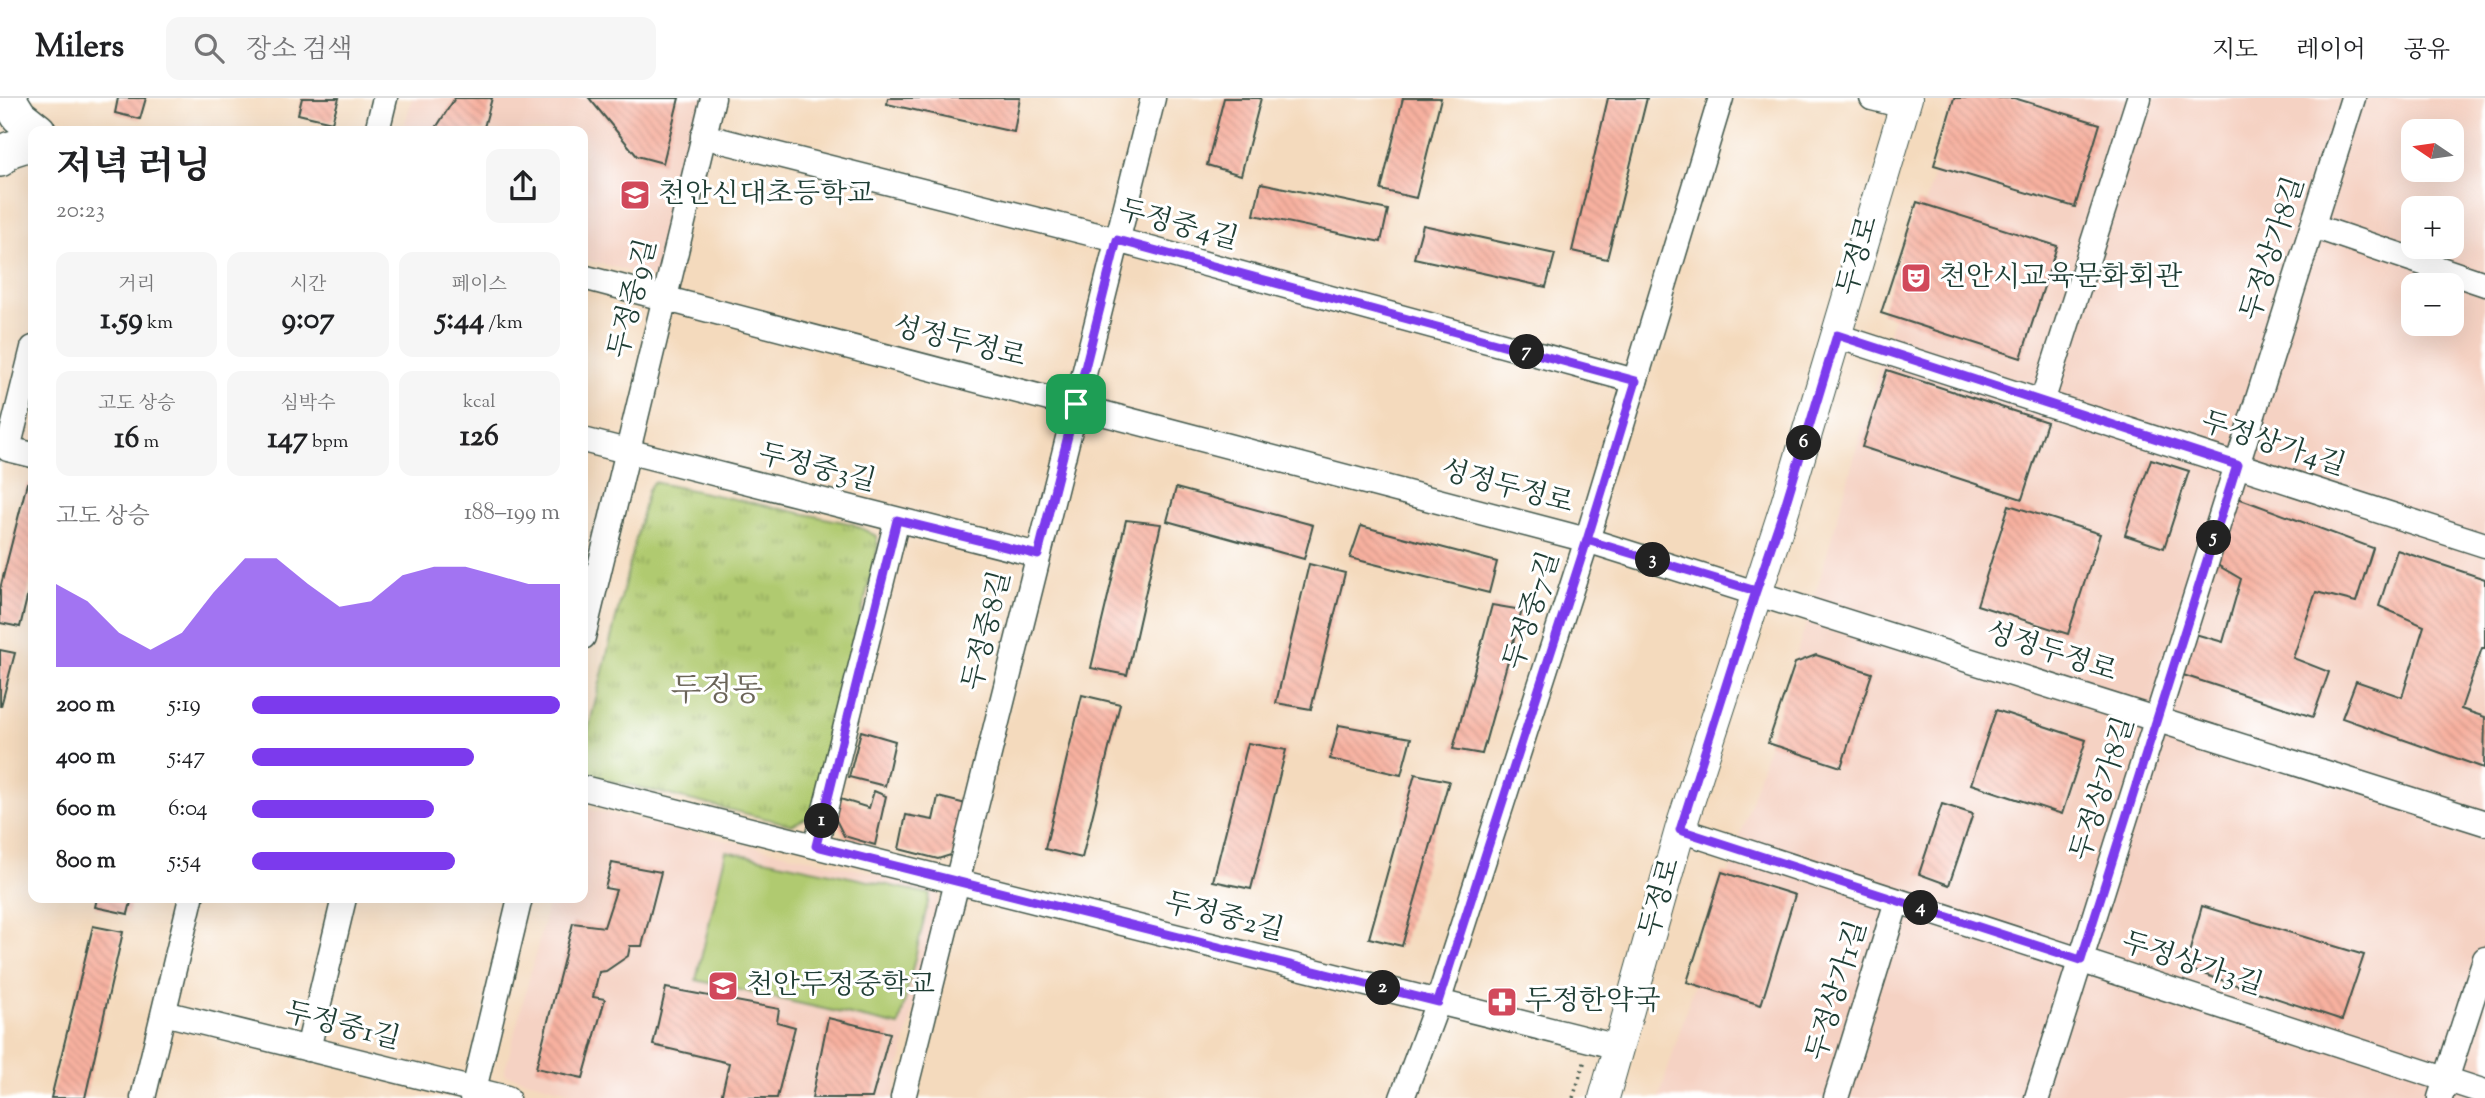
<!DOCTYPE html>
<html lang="ko">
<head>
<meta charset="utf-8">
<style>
	body { margin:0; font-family:"Sorts Mill Goudy","Noto Serif KR",serif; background:#f6f6f6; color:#202124; height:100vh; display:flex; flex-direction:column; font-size:26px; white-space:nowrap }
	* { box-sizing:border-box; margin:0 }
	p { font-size:23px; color:#757577 }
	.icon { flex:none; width:38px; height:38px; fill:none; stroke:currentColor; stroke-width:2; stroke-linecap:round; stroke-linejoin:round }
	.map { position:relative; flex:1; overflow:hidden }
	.details { position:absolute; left:28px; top:28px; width:560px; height:777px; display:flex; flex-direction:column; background:#fff; border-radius:14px; box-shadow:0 7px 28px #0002 }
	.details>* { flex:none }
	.needle { width:46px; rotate:283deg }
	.fabs { position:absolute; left:2401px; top:21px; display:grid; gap:14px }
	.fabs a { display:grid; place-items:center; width:63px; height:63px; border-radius:14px; background:#fff; box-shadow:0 7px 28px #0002; font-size:35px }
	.pin { position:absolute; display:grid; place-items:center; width:60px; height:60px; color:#fff; margin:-30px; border-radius:14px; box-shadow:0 4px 10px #0006 }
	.km { position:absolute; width:35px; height:35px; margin:-18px; border-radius:50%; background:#222; color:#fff; font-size:19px; line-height:35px; text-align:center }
	.round { display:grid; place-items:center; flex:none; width:74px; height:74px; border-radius:14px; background:#f6f6f6 }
	.headline { display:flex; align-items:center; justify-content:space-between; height:119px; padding:0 28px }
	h1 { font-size:38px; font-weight:700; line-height:52px }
	.metrics { display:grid; grid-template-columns:repeat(3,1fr); gap:10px; height:119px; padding:7px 28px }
	.metrics div { display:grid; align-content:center; border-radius:14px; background:#f6f6f6; text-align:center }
	.metrics b { font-size:30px; font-weight:700 }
	.metrics small { font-size:19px; font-weight:400 }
	.metrics p { font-size:19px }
	.chart { height:196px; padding:14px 28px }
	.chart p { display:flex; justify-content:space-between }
	.chart svg { width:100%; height:126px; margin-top:7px; fill:#7c3aed; opacity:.7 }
	ul { padding:0 28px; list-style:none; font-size:23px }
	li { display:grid; grid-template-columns:112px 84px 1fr; align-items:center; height:52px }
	li i { height:18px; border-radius:9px; background:#7c3aed }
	header { display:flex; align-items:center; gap:42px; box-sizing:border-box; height:98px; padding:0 35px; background:#fff; border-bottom:2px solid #e0e0e0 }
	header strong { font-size:33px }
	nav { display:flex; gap:38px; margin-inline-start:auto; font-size:24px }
	.search { width:490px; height:63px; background:#f6f6f6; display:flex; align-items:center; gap:18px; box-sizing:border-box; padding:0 24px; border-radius:14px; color:#757577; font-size:26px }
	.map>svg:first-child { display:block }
	.built { fill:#f5d2c3; fill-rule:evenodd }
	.park { fill:url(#park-tufts); stroke:#688452; stroke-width:2 }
	.garden { fill:#b0ca6f; stroke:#688452; stroke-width:2 }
	.building { fill:url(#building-back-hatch) }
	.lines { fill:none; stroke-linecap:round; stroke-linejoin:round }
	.minor-casing { stroke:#3f5549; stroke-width:27 }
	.tertiary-casing { stroke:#3f5549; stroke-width:32 }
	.secondary-casing { stroke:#3f5549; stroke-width:38 }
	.path { stroke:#3f5549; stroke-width:3.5; stroke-dasharray:2 5; stroke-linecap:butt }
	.minor { stroke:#fff; stroke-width:24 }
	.tertiary { stroke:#fff; stroke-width:30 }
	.secondary { stroke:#fff; stroke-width:35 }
	.route-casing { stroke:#fff; stroke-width:14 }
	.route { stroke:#7c3aed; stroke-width:9 }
	.labels { text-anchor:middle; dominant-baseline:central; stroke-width:6; stroke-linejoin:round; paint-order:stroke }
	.poi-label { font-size:28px; fill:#1f3d34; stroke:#fff; text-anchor:start }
	.street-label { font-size:28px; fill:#1f3d34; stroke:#fff }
	.quarter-label { font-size:32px; fill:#6b6559; stroke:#fff }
</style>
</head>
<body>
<header>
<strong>Milers</strong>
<div class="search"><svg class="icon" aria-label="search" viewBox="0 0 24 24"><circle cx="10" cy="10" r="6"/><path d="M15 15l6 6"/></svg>장소 검색</div>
<nav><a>지도</a><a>레이어</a><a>공유</a></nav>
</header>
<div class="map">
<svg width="2485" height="1000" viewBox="0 0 2485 1000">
	<defs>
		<pattern id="park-tufts" width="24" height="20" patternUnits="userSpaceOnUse" patternTransform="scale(1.75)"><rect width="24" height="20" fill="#b0ca6f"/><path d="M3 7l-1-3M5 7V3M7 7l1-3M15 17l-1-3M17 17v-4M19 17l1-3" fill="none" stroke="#8fa55c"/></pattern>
		<pattern id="building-back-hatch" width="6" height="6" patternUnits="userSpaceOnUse" patternTransform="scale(1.75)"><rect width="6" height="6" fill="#f7b09f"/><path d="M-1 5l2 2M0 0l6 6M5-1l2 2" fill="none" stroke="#d3988a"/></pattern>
	</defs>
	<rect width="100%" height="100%" fill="#fff"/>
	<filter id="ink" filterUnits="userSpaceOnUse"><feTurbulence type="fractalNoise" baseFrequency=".0143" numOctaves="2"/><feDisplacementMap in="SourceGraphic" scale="14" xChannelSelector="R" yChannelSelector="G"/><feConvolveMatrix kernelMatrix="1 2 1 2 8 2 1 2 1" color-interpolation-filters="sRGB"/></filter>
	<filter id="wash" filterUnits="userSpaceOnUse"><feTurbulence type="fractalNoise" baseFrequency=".00686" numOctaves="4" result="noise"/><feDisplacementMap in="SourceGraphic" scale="28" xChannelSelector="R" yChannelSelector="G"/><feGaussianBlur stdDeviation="1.57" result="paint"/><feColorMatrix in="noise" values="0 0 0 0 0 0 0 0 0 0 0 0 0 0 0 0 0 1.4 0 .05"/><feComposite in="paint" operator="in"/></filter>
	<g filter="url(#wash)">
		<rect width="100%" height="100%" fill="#f4dabd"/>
		<g class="built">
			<polygon points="412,0 712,0 666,183 583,161 583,33 403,33"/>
			<path d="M 1955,0 L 2485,0 L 2485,1000 L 1659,1000 L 1822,474 ZM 2413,33 L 2452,33 L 2452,72 L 2413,72 ZM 2413,110 L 2452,110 L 2452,149 L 2413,149 ZM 2413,187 L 2452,187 L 2452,226 L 2413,226 Z"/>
			<polygon points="583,710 941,790 893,1000 594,1000 504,976 550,800 583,800"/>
		</g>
		<polygon class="park" points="653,384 853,426 876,438 878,448 812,717 792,727 583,676 583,653 648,392"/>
		<polygon class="garden" points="726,753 930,796 899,928 696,882"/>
		<g id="blocks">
			<g class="building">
				<polygon points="118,0 146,0 140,21 115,15"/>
				<polygon points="302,0 339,0 332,24 298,16"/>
				<polygon points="455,0 492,0 483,33 434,33"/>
				<polygon points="589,0 679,0 663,65 637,58"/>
				<polygon points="888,0 1020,0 1014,34 887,6"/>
				<polygon points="1224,0 1261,0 1241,77 1207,67"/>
				<polygon points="1403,0 1441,0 1416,100 1381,92"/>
				<polygon points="1608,0 1647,0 1607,161 1572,153"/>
				<polygon points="1954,0 2014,0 2100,26 2075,109 1934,67"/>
				<polygon points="1261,85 1388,112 1381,144 1254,117"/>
				<polygon points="1917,104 2057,148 2021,260 1881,215"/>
				<polygon points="1423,127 1555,156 1546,189 1414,160"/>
				<polygon points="1887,272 2047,324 2022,401 1862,349"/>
				<polygon points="2151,361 2189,373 2164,450 2125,437"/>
				<polygon points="27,385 33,387 33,475 20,529 0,525 0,491"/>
				<polygon points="1176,390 1313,427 1304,461 1167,423"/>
				<polygon points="2238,400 2373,450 2356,504 2316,494 2293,560 2329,574 2313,619 2180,576 2195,536 2223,544 2241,481 2214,465"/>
				<polygon points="2009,407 2100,436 2068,536 1977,507"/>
				<polygon points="1126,422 1161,426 1127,577 1091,570"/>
				<polygon points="1361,428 1497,464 1489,495 1350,460"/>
				<polygon points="2397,452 2485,481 2485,550 2482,550 2461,611 2485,619 2484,670 2342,620 2356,583 2402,599 2424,528 2379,508"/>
				<polygon points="1309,466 1345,475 1311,611 1276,605"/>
				<polygon points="1492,507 1522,512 1482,656 1453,651"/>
				<polygon points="0,552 15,555 1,608 0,608"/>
				<polygon points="1816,557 1872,575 1841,669 1768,645 1795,565"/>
				<polygon points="1082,597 1120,606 1082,760 1045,751"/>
				<polygon points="1996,612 2086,642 2062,716 1971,686"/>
				<polygon points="1339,627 1411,640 1401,677 1330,661"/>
				<polygon points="861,633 895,643 885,688 849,679"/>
				<polygon points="1248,645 1286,652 1251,791 1213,783"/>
				<polygon points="1415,676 1449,683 1402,848 1369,840"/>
				<polygon points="874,693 886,698 875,747 844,738 833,716 837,700 869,710"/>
				<polygon points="938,699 966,706 954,756 938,761 899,751 906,717 933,722"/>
				<polygon points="1942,706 1973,716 1949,787 1919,776"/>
				<polygon points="612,765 661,774 642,848 630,848 628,858 606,873 599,874 593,899 605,901 583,980 536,970 573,825 604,829 616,792 605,790"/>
				<polygon points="1722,774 1795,797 1761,907 1687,884"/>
				<polygon points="97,800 132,800 128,816 95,809"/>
				<polygon points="2202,808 2364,857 2342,922 2185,870"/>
				<polygon points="93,828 123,834 85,1000 51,1000"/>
				<polygon points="666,890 779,911 777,924 795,929 777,1000 721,1000 729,965 653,947"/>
				<polygon points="828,920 890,935 872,1000 812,1000"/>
			</g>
		</g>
	</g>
	<g filter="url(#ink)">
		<use href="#blocks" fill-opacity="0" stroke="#3f5549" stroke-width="2"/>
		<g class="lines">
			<g class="minor-casing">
				<g id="minor">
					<polyline points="1872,0 1904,8"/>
					<polyline points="377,33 385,0"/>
					<polyline points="703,38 1117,142 1635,283"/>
					<polyline points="2313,128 2485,186"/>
					<polyline points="583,179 1587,442 2485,725"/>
					<polyline points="1837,238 2485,447"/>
					<polyline points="33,250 8,351 33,357"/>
					<polyline points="2042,304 2139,0"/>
					<polyline points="583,342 1038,457"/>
					<polyline points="583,539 713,0"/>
					<polyline points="583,690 1618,949"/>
					<polyline points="1680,732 2485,994"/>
					<polyline points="816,748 897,422"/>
					<polyline points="164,915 507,1000"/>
					<polyline points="308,951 344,800"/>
					<polyline points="143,1000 191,800"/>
					<polyline points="472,1000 520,800"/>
					<polyline points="903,1000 1153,0"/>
					<polyline points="1402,1000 1438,904 1587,442 1721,0"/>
					<polyline points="1836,1000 1897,803"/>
					<polyline points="2037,1000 2353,0"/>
					<polyline points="2440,1000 2485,861"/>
				</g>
			</g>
			<g class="tertiary-casing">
				<polyline id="tertiary" points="1604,1000 1680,732 1785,409 1907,0"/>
			</g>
			<g class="secondary-casing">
				<g id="secondary">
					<polyline points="8,0 19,18 38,33"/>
					<polyline points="0,61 8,52 33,44"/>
				</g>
			</g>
			<polyline class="path" points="1573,1000 1585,962"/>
			<use href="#minor" class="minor"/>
			<use href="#tertiary" class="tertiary"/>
			<use href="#secondary" class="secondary"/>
		</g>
	</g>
	<g class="lines" filter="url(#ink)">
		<g class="route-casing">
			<polyline id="route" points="1076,306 1038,457 897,422 816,748 1438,904 1587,442 1756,493 1680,732 2081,862 2237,367 1837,237 1785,408 1756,493 1587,442 1636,283 1117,142 1076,306"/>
		</g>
		<use href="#route" class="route"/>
	</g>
	<defs>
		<g id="school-square" transform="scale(1.575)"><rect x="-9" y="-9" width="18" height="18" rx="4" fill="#d1495b" stroke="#fff"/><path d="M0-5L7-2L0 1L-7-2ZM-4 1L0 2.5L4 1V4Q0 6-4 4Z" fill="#fff"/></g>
		<g id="theatre-square" transform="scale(1.575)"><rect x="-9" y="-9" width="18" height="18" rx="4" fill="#d1495b" stroke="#fff"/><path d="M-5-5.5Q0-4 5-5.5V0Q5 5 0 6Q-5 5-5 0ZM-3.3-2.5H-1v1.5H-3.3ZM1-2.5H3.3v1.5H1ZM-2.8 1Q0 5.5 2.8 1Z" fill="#fff"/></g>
		<g id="pharmacy-square" transform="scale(1.575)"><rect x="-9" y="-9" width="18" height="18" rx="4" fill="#d1495b" stroke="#fff"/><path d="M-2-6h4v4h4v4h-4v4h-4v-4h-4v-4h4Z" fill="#fff"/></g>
	</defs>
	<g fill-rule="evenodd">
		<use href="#school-square" x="635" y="97"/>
		<use href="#theatre-square" x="1916" y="180"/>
		<use href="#school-square" x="723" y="888"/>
		<use href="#pharmacy-square" x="1502" y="904"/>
	</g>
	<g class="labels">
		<g class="poi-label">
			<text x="658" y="97">천안신대초등학교</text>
			<text x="1939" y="180">천안시교육문화회관</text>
			<text x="746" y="888">천안두정중학교</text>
			<text x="1525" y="904">두정한약국</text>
		</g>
		<g class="street-label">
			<text transform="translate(1178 128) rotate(15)">두정중4길</text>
			<text transform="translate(2274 151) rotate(-72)">두정상가8길</text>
			<text transform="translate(1859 158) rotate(-74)">두정로</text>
			<text transform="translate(634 201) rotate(-76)">두정중9길</text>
			<text transform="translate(959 245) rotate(14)">성정두정로</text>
			<text transform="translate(2273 347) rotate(18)">두정상가4길</text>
			<text transform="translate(817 371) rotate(14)">두정중3길</text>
			<text transform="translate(1507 390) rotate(15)">성정두정로</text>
			<text transform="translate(1533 513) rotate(-72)">두정중7길</text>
			<text transform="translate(988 533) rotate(-76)">두정중8길</text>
			<text transform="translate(2051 555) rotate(18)">성정두정로</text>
			<text transform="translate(2104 691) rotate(-72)">두정상가8길</text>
			<text transform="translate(1661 800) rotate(-74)">두정로</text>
			<text transform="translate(1224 820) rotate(14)">두정중2길</text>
			<text transform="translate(2192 867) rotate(18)">두정상가3길</text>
			<text transform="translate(1838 893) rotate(-73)">두정상가1길</text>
			<text transform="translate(342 929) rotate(14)">두정중1길</text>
		</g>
		<g class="quarter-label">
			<text x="717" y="594">두정동</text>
		</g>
	</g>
</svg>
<div class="fabs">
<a><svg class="needle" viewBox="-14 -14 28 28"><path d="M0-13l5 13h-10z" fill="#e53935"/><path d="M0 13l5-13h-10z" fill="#757577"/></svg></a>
<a>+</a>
<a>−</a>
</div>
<div class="pin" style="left:1076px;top:306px;background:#1e9e55"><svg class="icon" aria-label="arrive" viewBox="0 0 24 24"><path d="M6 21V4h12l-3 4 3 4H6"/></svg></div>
<b class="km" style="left:822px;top:723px">1</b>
<b class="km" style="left:1383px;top:890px">2</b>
<b class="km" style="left:1653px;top:462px">3</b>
<b class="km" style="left:1921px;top:810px">4</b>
<b class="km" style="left:2214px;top:440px">5</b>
<b class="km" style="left:1804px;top:345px">6</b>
<b class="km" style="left:1527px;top:254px">7</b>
<section class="details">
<div class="headline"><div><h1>저녁 러닝</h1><p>20:23</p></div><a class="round"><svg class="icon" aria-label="share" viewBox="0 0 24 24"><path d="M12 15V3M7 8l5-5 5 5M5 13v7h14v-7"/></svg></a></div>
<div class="metrics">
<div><p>거리</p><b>1.59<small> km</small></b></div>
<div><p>시간</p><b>9:07</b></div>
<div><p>페이스</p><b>5:44<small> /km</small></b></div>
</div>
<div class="metrics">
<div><p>고도 상승</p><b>16<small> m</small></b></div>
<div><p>심박수</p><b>147<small> bpm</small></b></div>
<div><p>kcal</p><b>126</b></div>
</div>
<div class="chart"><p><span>고도 상승</span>188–199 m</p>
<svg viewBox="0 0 160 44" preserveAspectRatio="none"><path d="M0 44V15L10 21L20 32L30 38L40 32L50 18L60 6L70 6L80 15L90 23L100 21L110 12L120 9L130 9L140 12L150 15L160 15V44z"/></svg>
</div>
<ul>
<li><b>200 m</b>5:19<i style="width:100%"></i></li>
<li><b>400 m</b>5:47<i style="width:72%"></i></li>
<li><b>600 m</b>6:04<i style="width:59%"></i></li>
<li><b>800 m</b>5:54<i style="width:66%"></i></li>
</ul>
</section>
</div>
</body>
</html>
